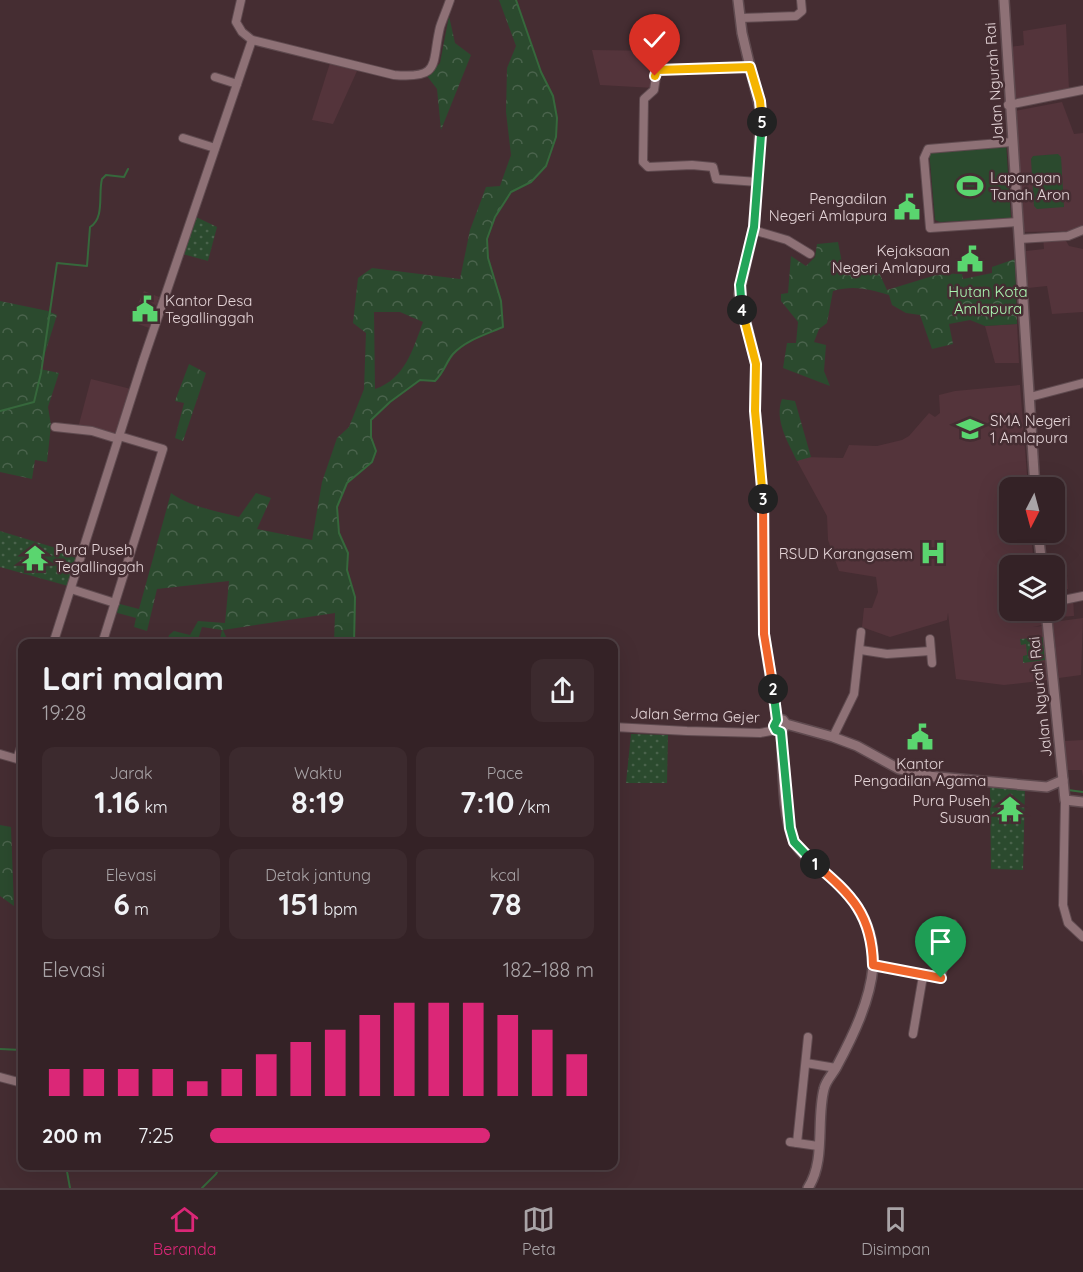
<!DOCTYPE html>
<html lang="id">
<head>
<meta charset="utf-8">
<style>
	body { margin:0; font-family:Quicksand,sans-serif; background:#3c2a2e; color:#f1f3f6; height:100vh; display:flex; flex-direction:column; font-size:22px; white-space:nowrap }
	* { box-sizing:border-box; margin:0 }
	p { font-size:20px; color:#a9a4a7 }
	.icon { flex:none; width:33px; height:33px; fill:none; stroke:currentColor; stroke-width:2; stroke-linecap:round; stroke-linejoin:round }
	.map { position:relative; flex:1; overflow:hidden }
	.side { position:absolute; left:18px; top:639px; width:600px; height:531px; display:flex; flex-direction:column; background:#342226; border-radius:12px; box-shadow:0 6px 24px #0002,0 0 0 2px #4e3f43 }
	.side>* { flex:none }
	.needle { width:39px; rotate:186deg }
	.controls { position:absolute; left:999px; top:477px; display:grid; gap:12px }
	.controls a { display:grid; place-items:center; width:66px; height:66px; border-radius:12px; background:#342226; box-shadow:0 6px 24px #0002,0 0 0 2px #4e3f43; font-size:30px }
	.pin { position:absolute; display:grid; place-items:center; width:51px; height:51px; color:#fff; margin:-62px -26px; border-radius:50% 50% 50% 0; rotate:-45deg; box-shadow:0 0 6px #0007 }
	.pin .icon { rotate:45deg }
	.km { position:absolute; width:30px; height:30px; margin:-15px; border-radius:50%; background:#222; color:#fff; font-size:16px; line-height:30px; text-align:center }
	.round { display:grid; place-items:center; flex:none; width:63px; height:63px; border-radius:12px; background:#3c2a2e }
	.headline { display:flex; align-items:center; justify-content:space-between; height:102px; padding:0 24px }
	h1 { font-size:33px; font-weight:700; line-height:45px }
	.stats { display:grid; grid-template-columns:repeat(3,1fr); gap:9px; height:102px; padding:6px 24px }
	.stats div { display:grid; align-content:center; border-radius:12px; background:#3c2a2e; text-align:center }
	.stats b { font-size:30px; font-weight:700 }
	.stats small { font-size:16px; font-weight:400 }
	.stats p { font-size:16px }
	.chart { height:168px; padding:12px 24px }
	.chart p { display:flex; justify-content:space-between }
	.chart svg { width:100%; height:108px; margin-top:6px; stroke:#db2777; stroke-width:6 }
	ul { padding:0 24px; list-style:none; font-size:20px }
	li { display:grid; grid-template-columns:96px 72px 1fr; align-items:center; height:45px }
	li i { height:15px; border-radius:8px; background:#db2777 }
	.tabs { display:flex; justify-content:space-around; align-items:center; height:84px; border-top:2px solid #4e3f43; background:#342226; font-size:16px; color:#a9a4a7 }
	.tabs a { display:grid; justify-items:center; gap:3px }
	.tabs .active { color:#db2777 }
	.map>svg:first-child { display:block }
	.built { fill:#54343b }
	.grass { fill:url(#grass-dots) }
	.forest { fill:url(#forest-crowns); fill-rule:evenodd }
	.pitch { fill:#2b4a2e }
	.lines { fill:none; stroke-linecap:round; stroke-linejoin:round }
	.stream { stroke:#36683c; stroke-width:2 }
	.minor-casing { stroke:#5f4a4f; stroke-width:10 }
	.tertiary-casing { stroke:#5f4a4f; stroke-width:12 }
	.minor { stroke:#8e7176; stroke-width:8 }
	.tertiary { stroke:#8e7176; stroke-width:9 }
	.split-1-casing { stroke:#fff; stroke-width:12 }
	.split-2-casing { stroke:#fff; stroke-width:12 }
	.split-3-casing { stroke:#fff; stroke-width:12 }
	.split-4-casing { stroke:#fff; stroke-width:12 }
	.split-5-casing { stroke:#fff; stroke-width:12 }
	.split-6-casing { stroke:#fff; stroke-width:12 }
	.split-1 { stroke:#f0652b; stroke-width:8 }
	.split-2 { stroke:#22a559; stroke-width:8 }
	.split-3 { stroke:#f0652b; stroke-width:8 }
	.split-4 { stroke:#f5b400; stroke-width:8 }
	.split-5 { stroke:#22a559; stroke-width:8 }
	.split-6 { stroke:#f5b400; stroke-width:8 }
	.labels { text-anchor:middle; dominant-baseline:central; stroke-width:5; stroke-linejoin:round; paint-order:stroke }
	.street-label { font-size:15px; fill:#e4d4d7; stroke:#452d32 }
	.poi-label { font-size:15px; fill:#e4d4d7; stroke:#452d32; text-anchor:start }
	.park-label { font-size:15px; fill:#abf7b2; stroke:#452d32 }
</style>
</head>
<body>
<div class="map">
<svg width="1083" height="1188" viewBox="0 0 1083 1188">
	<defs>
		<pattern id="grass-dots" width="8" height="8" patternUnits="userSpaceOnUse" patternTransform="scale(1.5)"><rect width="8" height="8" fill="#2b4a2e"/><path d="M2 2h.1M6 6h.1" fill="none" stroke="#4a634c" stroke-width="1.8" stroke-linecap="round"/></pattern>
		<pattern id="forest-crowns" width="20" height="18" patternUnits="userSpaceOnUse" patternTransform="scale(1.5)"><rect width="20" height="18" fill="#2b4a2e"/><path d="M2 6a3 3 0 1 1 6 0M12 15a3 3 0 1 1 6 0" fill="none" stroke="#4a634c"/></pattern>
	</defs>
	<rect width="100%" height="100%" fill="#452d32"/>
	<g class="built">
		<polygon points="1066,24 1069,90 1012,103 1010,47 1024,45 1023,31"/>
		<polygon points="592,50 659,51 659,64 654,65 654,88 600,85"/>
		<polygon points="330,63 357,71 333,124 312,120"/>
		<polygon points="1062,102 1074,134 1083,133 1083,225 1072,231 1021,232 1015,111"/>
		<polygon points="1063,236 1069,246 1083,249 1083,312 1052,314 1047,286 1028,288 1026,251 1044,249 1043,237"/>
		<polygon points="144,291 159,297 149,328 130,321"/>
		<polygon points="1017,324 1019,363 995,363 985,326"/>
		<polygon points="91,379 131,389 118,436 78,428"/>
		<polygon points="1020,385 1028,487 1010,488 1010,532 1031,533 1034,565 1010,566 1010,610 1054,610 1055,597 1073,595 1074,616 1041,618 1042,625 1033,627 1042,626 1048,680 1004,685 956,679 948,613 947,620 890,637 862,627 864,608 872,608 878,592 876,577 839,571 828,540 827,516 797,461 803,457 843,458 849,445 877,446 902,440 909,436 929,413 935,417 940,413 939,395 955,391"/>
		<polygon points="1066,561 1068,589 1055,590 1054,566 1047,563"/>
		<polygon points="1083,618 1081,675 1059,678 1053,622"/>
		<polygon points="1083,740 1083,777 1082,770 1067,770 1065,741"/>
	</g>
	<g class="grass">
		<polygon points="192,215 217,227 208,261 179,253"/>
		<polygon points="0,531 79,555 68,586 0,567"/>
		<polygon points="1043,637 1045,660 1023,663 1023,656 1027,655 1026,644 1021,645 1020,639"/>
		<polygon points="631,734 668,735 667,783 626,783"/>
		<polygon points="990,787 1025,788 1023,870 991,869"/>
	</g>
	<g class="forest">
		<path d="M 499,0 L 516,0 L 541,72 L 553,96 L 557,118 L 556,137 L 546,166 L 531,182 L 511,192 L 495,217 L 487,239 L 488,258 L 501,301 L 503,327 C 487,334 465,340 453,354 C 446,362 445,371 435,381 L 420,380 L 390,402 L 371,420 L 371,437 L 376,451 L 372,462 L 347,483 L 337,507 L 339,533 L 348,553 L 347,570 L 355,597 L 354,643 L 334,643 L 335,613 L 223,630 L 229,643 L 219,643 L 222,630 L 202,627 L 197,643 L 167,643 L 169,635 L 174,631 L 190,635 L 198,621 L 225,623 L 229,581 L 157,589 L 147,631 L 134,627 L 136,618 L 114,612 L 116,603 L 139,609 L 171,493 C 190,507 217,511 239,517 L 256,493 L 271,498 L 257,529 L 312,540 L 322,482 L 337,438 L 349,427 L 364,389 L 366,333 L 353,323 L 358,278 L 372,268 L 460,279 L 470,230 L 486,187 L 500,186 L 511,155 L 506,112 L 507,68 L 516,46 ZM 374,312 L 400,312 L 423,322 C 413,349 405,379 375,389 Z"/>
		<polygon points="449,16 455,43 471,55 441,130 437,89 427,76 440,63"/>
		<path d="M 838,242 L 844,273 L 876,266 L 887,290 L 936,275 L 962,273 L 963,279 L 992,273 L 992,267 L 1015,259 L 1017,324 L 985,326 L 970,320 L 949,324 L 953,344 L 932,349 L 920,315 L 906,313 L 892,305 L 889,295 C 868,289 854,285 833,291 L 827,323 L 819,329 L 814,342 L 826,345 L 824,371 L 830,386 L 783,368 L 787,343 L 796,343 L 798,322 L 781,301 L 781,294 L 788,293 L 791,256 L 806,266 L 815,257 L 817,244 Z"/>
		<polygon points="0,301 48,311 57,315 40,369 59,373 48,407 51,425 47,462 35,460 32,479 0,472"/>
		<polygon points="189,364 206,373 183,441 175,438 184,403 175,401"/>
		<path d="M 782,399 L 795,401 L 811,457 L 797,461 C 788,442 774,420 782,399 Z"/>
		<polygon points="0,825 11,827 14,906 0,896"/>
	</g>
	<g class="pitch">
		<polygon points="1006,142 1011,218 940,222 935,220 929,150"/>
		<polygon points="1058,154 1061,157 1064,207 1037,209 1034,206 1031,159 1033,156"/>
	</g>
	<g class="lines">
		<g class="stream">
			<path d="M 0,411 L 34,402 L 41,373 L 57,263 L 87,266 L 90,227 C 105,218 98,194 102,179 L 106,175 L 124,177 L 128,169"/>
			<path d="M 354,644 L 355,597 L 347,570 L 348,553 L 339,533 L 337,507 L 347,483 L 372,462 L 376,451 L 371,437 L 371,420 L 390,402 L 420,380 L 435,381 C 445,371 446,362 453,354 C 466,340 487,334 503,327 L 501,301 L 488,258 L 487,239 L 495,217 L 511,192 L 531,182 L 546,166 L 556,137 L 557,118 L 553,96 L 541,72 L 516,0"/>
			<polyline points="1068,790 1083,792"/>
			<polyline points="0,1049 22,1050"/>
			<polyline points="66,1166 70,1188"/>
			<polyline points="202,1188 216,1174 220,1166"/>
		</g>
		<g class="minor-casing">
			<g id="minor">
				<path d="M 241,0 L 236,22 L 242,32 L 252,40 L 394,75 C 442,79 431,64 440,27 C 443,18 447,9 450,0"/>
				<polyline points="740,18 796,16 802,11 801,0"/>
				<polyline points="750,67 657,70 654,90 644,99 643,162 648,167 692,165 713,167 716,179 758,182"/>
				<polyline points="215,77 237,84"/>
				<polyline points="1008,105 1083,90"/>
				<polyline points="183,138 215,148"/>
				<polyline points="1012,142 928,149 924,158 930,228 1018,222"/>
				<polyline points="753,230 787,240 810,254"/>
				<polyline points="1019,239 1068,236 1083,230"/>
				<polyline points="1030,397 1083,383"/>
				<polyline points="55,427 92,431 118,439"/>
				<polyline points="71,589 115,603"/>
				<polyline points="1054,602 1083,596"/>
				<polyline points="930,639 932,663"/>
				<polyline points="53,644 143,361 252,40"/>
				<polyline points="102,644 163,449 119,436"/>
				<polyline points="861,650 887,654 930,651"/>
				<polyline points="614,727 687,731 760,733 776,730"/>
				<polyline points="833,737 854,694 861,632"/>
				<polyline points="0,754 17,759 22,744"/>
				<polyline points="1065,800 1063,905 1068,923 1083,937"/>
				<polyline points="873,965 941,978 953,924"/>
				<polyline points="913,1034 923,976"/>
				<polyline points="806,1063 836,1068"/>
				<polyline points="0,1077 22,1083"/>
				<polyline points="790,1142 818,1146"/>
				<polyline points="797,1143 808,1037"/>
			</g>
		</g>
		<g class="tertiary-casing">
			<g id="tertiary">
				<polyline points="738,0 742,33 761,113 754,227 739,294 756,364 755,411 764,509 764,634 777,720"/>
				<polyline points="1004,0 1035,488"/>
				<polyline points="1038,532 1042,566"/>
				<polyline points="1046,610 1065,800 1083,802"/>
				<polyline points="783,720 786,724 833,737 857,746 899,769 927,776 1047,787 1063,780"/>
				<path d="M 786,724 L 781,732 C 784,763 781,813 794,841 C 799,852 810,860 819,867 C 851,894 876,922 873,967 C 870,1001 853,1036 837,1066 C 833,1074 826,1080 824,1089 C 816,1120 826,1161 808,1188"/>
			</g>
		</g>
		<use href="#minor" class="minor"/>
		<use href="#tertiary" class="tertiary"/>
	</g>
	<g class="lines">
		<g class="split-1-casing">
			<path id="split-1" d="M 815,864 C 852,895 872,915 873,965 L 941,978"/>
		</g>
		<g class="split-2-casing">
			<polyline id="split-2" points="773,689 777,720 774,726 776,730 781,732 790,828 794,842 815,864"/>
		</g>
		<g class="split-3-casing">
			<polyline id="split-3" points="763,499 764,634 773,689"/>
		</g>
		<g class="split-4-casing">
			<polyline id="split-4" points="742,310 756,364 755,411 763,499"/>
		</g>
		<g class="split-5-casing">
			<polyline id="split-5" points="742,310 740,285 754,227 762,122"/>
		</g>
		<g class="split-6-casing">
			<polyline id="split-6" points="655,76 657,70 750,67 760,101 762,122"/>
		</g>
		<use href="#split-1" class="split-1"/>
		<use href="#split-2" class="split-2"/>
		<use href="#split-3" class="split-3"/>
		<use href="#split-4" class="split-4"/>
		<use href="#split-5" class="split-5"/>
		<use href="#split-6" class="split-6"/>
	</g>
	<defs>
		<g id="stadium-bare" transform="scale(2.07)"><path d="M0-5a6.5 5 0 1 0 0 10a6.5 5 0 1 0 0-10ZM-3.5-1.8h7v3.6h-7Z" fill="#5ad56f" stroke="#452d32" stroke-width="2.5" paint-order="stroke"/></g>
		<g id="civic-bare" transform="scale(2.07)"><path d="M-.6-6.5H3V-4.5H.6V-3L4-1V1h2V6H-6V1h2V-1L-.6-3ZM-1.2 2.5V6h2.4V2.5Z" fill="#5ad56f" stroke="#452d32" stroke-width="2.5" paint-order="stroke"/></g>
		<g id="school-bare" transform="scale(2.07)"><path d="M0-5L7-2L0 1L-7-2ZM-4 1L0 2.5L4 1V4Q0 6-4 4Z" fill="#5ad56f" stroke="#452d32" stroke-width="2.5" paint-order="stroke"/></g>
		<g id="hospital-bare" transform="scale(2.07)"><path d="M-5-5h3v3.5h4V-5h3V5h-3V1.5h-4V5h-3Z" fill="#5ad56f" stroke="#452d32" stroke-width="2.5" paint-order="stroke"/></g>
		<g id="temple-bare" transform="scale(2.07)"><path d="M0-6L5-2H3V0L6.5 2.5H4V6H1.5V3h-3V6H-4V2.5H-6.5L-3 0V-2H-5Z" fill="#5ad56f" stroke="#452d32" stroke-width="2.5" paint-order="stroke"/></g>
	</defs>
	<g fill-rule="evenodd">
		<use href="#stadium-bare" x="970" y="186"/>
		<use href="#civic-bare" x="907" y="207"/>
		<use href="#civic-bare" x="970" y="259"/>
		<use href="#civic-bare" x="145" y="309"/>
		<use href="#school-bare" x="970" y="429"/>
		<use href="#hospital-bare" x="933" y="553"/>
		<use href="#temple-bare" x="35" y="558"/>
		<use href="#civic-bare" x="920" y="737"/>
		<use href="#temple-bare" x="1010" y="809"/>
	</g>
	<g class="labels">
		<g class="street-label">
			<text transform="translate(994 83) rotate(-94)">Jalan Ngurah Rai</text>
			<text transform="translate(1040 697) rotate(-96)">Jalan Ngurah Rai</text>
			<text transform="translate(695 715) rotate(2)">Jalan Serma Gejer</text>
		</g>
		<g class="poi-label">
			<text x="990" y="177">Lapangan<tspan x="990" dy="17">Tanah Aron</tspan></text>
			<text x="887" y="198" text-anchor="end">Pengadilan<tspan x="887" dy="17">Negeri Amlapura</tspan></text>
			<text x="950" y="250" text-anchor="end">Kejaksaan<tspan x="950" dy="17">Negeri Amlapura</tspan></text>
			<text x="165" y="300">Kantor Desa<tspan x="165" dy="17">Tegallinggah</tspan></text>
			<text x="990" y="420">SMA Negeri<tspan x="990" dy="17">1 Amlapura</tspan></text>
			<text x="55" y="549">Pura Puseh<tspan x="55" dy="17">Tegallinggah</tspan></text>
			<text x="913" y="553" text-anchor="end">RSUD Karangasem</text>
			<text x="920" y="763" text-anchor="middle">Kantor<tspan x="920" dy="17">Pengadilan Agama</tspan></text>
			<text x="990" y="800" text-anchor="end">Pura Puseh<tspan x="990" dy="17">Susuan</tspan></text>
		</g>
		<g class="park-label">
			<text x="988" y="291">Hutan Kota<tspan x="988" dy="17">Amlapura</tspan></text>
		</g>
	</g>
</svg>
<div class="controls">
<a><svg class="needle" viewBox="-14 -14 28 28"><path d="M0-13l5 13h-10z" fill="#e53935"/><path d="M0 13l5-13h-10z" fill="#a9a4a7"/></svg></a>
<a><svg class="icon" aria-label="layers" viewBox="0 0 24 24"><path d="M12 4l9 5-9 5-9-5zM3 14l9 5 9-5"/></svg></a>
</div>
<div class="pin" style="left:941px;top:978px;background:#1e9e55"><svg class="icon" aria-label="arrive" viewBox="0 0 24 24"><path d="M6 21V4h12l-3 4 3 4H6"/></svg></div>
<div class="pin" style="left:655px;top:76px;background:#d93025"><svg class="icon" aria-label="check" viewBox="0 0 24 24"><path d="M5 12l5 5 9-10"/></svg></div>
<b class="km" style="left:815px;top:864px">1</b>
<b class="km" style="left:773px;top:689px">2</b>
<b class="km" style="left:763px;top:499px">3</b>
<b class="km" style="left:742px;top:310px">4</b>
<b class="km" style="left:762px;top:122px">5</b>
<section class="side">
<div class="headline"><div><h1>Lari malam</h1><p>19:28</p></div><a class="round"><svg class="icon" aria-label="share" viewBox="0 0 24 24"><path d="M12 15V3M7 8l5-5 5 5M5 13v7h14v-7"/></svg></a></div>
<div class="stats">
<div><p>Jarak</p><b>1.16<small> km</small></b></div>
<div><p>Waktu</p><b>8:19</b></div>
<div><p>Pace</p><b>7:10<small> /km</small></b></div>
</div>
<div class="stats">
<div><p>Elevasi</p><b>6<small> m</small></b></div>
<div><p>Detak jantung</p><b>151<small> bpm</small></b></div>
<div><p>kcal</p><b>78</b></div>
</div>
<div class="chart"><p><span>Elevasi</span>182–188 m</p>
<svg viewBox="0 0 160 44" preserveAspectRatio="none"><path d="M5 44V33M15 44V33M25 44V33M35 44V33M45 44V38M55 44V33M65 44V27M75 44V22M85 44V17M95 44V11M105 44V6M115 44V6M125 44V6M135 44V11M145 44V17M155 44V27"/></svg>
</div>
<ul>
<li><b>200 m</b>7:25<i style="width:73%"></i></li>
</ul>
</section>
</div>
<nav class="tabs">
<a class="active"><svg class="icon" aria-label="home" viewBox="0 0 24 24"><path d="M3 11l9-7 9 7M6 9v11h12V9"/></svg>Beranda</a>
<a><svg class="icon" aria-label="map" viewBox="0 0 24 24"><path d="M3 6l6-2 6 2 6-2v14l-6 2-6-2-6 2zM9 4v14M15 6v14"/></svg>Peta</a>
<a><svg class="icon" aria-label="saved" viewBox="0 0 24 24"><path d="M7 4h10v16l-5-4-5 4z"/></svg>Disimpan</a>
</nav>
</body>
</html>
